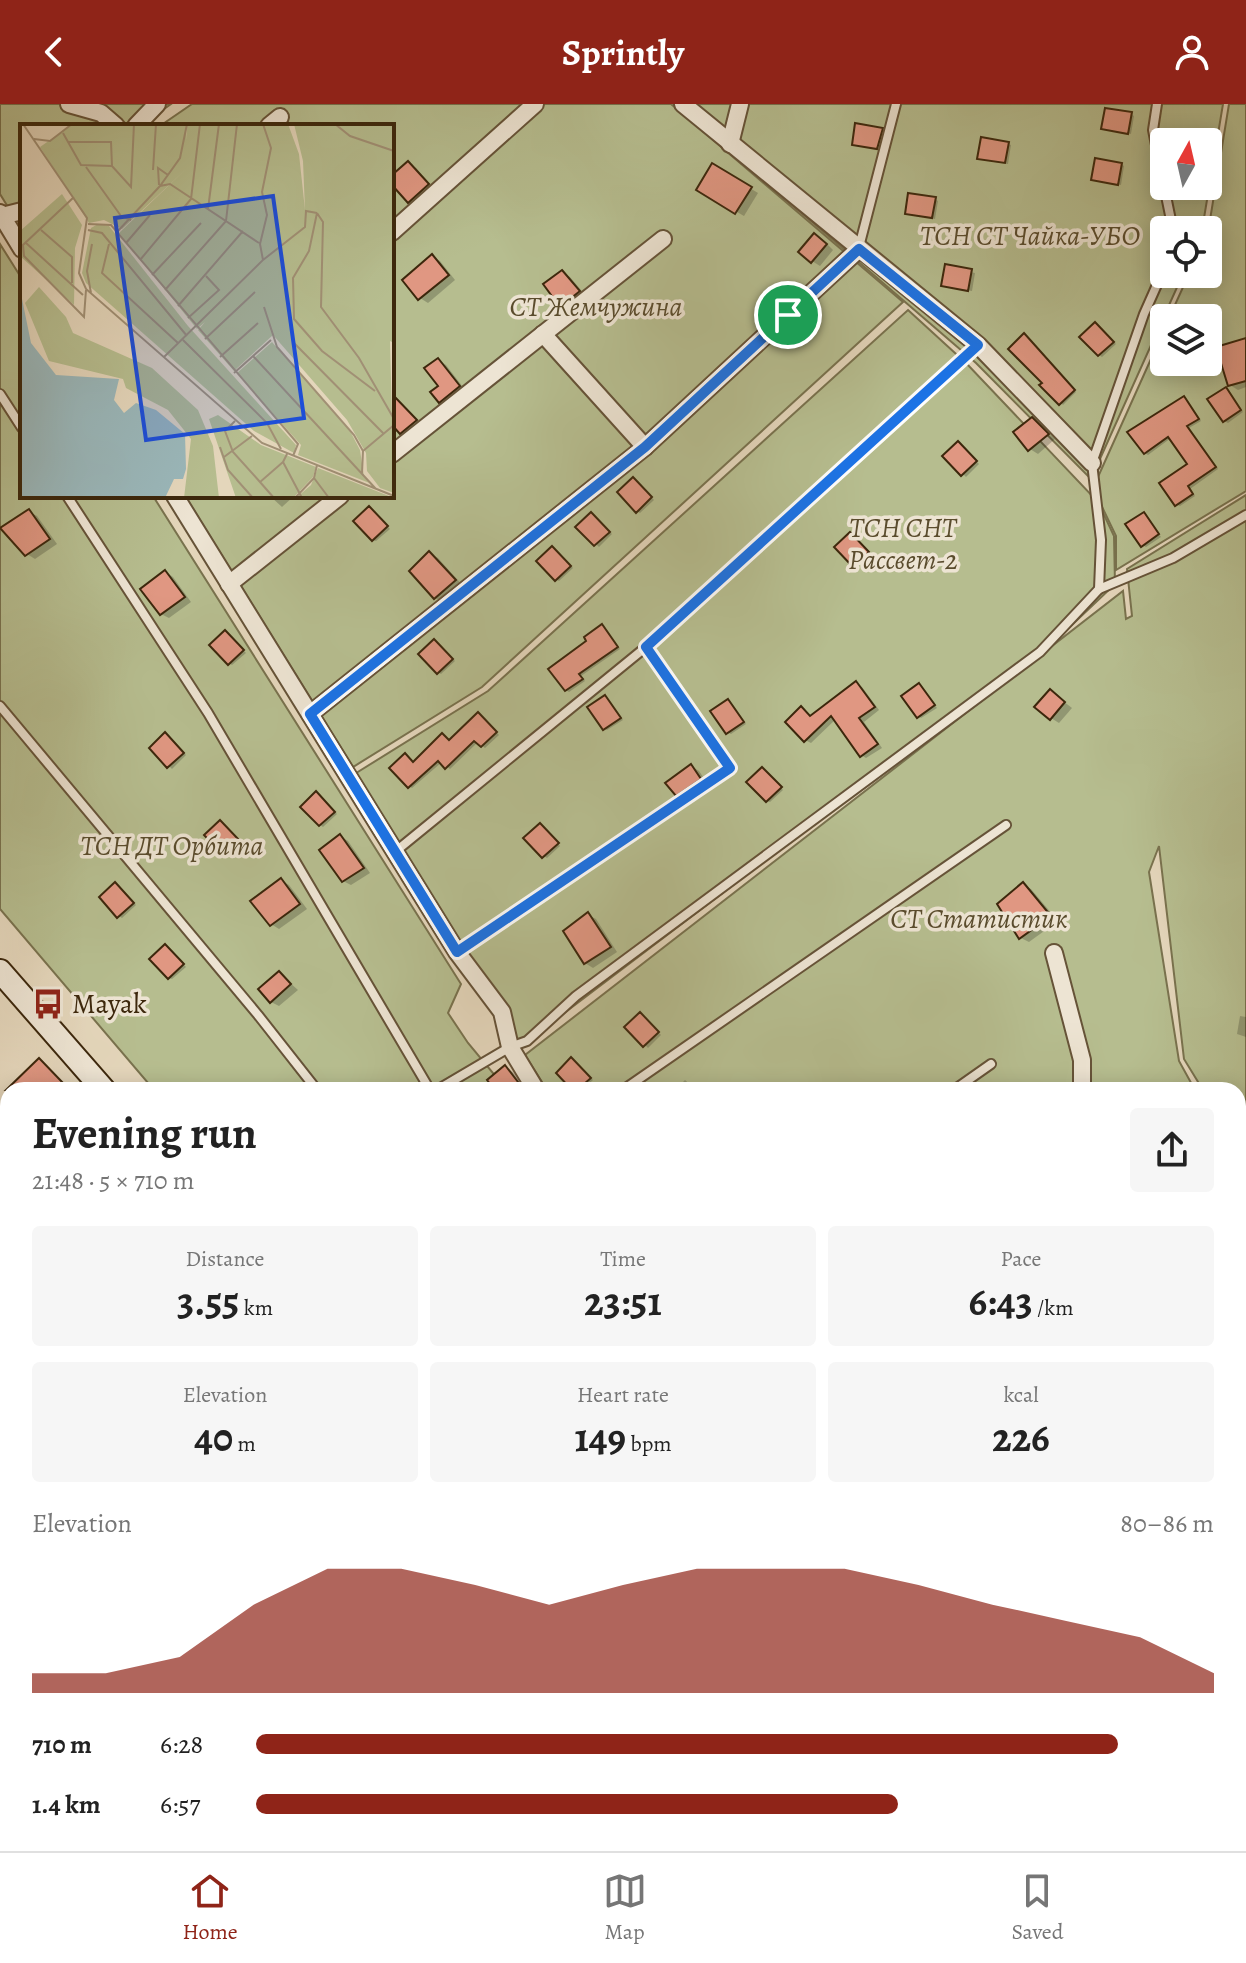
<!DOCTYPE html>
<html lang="en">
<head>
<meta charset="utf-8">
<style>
	body { margin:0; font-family:Alegreya,serif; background:#f6f6f6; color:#222; height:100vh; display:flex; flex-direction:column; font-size:30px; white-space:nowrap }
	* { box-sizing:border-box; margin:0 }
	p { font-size:26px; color:#767676 }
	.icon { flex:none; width:44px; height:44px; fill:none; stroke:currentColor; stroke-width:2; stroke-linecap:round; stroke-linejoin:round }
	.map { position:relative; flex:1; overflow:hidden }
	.side { position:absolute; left:0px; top:978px; width:1246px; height:770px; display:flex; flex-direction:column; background:#fff; border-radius:24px 24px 0 0; box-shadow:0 4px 20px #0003 }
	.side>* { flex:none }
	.needle { width:52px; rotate:8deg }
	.buttons { position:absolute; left:1150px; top:24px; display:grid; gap:16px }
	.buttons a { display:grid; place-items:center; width:72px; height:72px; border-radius:8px; background:#fff; box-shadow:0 4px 20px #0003; font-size:40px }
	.pin { position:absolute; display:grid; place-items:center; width:68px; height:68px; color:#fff; margin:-34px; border:4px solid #fff; border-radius:50%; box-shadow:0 2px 8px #0007 }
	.round { display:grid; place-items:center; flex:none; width:84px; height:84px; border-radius:8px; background:#f6f6f6 }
	.headline { display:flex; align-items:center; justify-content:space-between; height:136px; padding:0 32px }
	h1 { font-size:44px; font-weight:600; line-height:60px }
	.metrics { display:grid; grid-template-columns:repeat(3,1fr); gap:12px; height:136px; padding:8px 32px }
	.metrics div { display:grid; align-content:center; border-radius:8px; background:#f6f6f6; text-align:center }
	.metrics b { font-size:40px; font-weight:600 }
	.metrics small { font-size:22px; font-weight:400 }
	.metrics p { font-size:22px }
	.chart { height:224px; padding:16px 32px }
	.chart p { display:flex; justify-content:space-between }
	.chart svg { width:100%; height:144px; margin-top:8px; fill:#8f2418; opacity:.7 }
	ul { padding:0 32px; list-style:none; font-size:26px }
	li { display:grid; grid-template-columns:128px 96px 1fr; align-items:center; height:60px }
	li i { height:20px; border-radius:10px; background:#8f2418 }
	header { display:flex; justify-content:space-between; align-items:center; height:104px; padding:0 32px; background:#8f2418; color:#fff; font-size:36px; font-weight:600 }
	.menu { display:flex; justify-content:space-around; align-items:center; height:112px; border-top:2px solid #e0e0e0; background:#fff; font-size:22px; color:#767676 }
	.menu a { display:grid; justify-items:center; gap:4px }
	.menu .active { color:#8f2418 }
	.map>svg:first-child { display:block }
	.green { fill:#b6bd8f; stroke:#79724e; stroke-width:2; fill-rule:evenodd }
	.water { fill:#9ab7ba; stroke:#747d74; stroke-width:2 }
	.shadow { fill:#0003 }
	.building { fill:#e09782; stroke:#3c270c; stroke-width:2 }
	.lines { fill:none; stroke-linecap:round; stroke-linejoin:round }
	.service-casing { stroke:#665338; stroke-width:12 }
	.minor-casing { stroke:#665338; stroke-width:20 }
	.secondary-casing { stroke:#3c270c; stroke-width:26 }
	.service { stroke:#ede4d3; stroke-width:8 }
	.minor { stroke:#ede4d3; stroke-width:16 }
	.secondary { stroke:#ede4d3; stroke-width:22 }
	.route-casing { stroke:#fff; stroke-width:16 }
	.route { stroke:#1a73e8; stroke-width:10 }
	.labels { text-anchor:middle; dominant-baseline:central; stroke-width:7; stroke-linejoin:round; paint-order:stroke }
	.park-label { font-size:28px; font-style:italic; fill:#5a4c2d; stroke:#ede4d3 }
	.poi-label { font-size:28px; fill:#3c270c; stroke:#ede4d3; text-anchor:start }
	.inset-road { fill:none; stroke:#a19075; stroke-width:2 }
	.view { fill:#1d4ed8; fill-opacity:0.15; stroke:#1d4ed8; stroke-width:4 }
	.inset-edge { fill:none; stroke:#3c270c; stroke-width:4 }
</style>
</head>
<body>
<header><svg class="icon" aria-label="back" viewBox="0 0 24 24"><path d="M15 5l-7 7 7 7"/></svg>Sprintly<svg class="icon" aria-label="person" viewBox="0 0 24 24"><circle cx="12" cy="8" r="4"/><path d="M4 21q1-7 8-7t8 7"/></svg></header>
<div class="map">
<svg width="1246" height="1747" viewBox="0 0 1246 1747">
	<rect width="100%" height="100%" fill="#e4d6bb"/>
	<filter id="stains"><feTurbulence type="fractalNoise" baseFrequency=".0025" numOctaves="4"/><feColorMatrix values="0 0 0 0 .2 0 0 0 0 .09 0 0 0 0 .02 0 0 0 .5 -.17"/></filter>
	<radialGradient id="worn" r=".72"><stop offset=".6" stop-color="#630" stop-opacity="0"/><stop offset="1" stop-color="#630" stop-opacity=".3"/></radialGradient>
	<g class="green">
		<polygon points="0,0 171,0 140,22 22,22 22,98 8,103 0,90"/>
		<polygon points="192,0 671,0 903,198 482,583 353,663 185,392 392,392 392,22 160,22"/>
		<path d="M 675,0 L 1223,0 L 1202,126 L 1164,126 L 1164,170 L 1183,170 L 1091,375 L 976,259 ZM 1164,38 L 1208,38 L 1208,82 L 1164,82 Z"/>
		<polygon points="1229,0 1246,0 1246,387 1116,466 1116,432 1093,384 1164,226 1164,258 1208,258 1208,214 1169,214 1189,170 1208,170 1208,128"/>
		<polygon points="0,140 22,175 22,392 153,392 461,880 448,909 468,939 507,986 154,986 0,805"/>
		<polygon points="908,206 967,260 1098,398 1114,432 1115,480 1055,537 526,938 513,942 353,671 488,587"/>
		<polygon points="1246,391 1246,1057 1238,1044 1238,986 1203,986 1184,955 1159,742 1149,768 1179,957 1195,986 547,986 525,951 1123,487 1126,515 1132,512 1127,465"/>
		<polygon points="1238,1059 1246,1072 1246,1124 1238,1114"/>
		<polygon points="0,1120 8,1125 8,1416 0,1409"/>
		<polygon points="1238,1161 1246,1174 1246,1336 1238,1323"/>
		<polygon points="1238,1380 1246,1391 1246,1747 1057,1747 1053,1740 1238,1740"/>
		<polygon points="323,1740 479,1740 481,1747 327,1747"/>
		<polygon points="519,1740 715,1740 722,1747 520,1747"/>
		<polygon points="797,1740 1012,1740 1017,1747 803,1747"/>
	</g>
	<polygon class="water" points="0,1470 8,1474 8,1740 308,1740 308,1747 0,1747"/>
	<g class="shadow">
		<polygon points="1131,10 1134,12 1131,30 1103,24"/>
		<polygon points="882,26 885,28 880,46 854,40"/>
		<polygon points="1008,40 1011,41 1008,60 983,56"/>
		<polygon points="408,59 416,64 435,86 417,102 409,98 392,78 392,73"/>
		<polygon points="1121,60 1124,62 1121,81 1097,77"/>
		<polygon points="713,62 758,89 744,112 699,86"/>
		<polygon points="935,95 938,97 935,115 907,109"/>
		<polygon points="823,136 833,146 820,162 812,157"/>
		<polygon points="432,153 440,157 455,176 428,199 420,194"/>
		<polygon points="946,163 975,169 972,187 947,183"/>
		<polygon points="562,168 570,173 586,192 569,206 561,202"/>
		<polygon points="1098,222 1116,240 1102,253 1099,251"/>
		<polygon points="1027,234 1076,288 1063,301 1045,279"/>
		<polygon points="1246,237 1246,283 1238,286 1230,281"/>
		<polygon points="438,256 446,261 466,287 448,302 440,297"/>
		<polygon points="1226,285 1243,308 1228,319 1224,317"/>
		<polygon points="1184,294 1201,317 1189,324 1218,365 1190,385 1195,392 1180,402 1176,400 1190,360 1171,334 1148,351 1145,349"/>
		<polygon points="402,301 419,318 404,330 392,319 392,306"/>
		<polygon points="1032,315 1055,335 1038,350 1030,345"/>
		<polygon points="961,341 979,360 966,373 945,352"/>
		<polygon points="636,377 654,396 640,409 637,407"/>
		<polygon points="270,392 294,392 282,403"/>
		<polygon points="373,407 390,425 376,437 373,436"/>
		<polygon points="29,408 37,412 57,440 35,455 27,450"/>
		<polygon points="592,410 612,430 599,443 578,423"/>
		<polygon points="1144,410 1161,433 1146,443 1142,441"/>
		<polygon points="853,432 871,451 857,463 854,462"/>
		<polygon points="556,446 573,464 559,477 556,475"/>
		<polygon points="430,450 438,454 463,482 443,498 435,494"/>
		<polygon points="166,468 173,473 191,498 169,514 161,510"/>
		<polygon points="602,523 620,545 581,572 585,577 569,588 566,586 589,537"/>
		<polygon points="228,530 246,549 232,561 229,559"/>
		<polygon points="437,539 455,557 441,570 438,568"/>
		<polygon points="856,580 862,583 879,606 864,618 882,644 866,654 861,651 836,615 811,639 805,636 806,608 811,613"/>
		<polygon points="919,581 937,604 921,614 918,612"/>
		<polygon points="1050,587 1072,604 1059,619 1051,614"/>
		<polygon points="605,593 623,616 607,626 604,624"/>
		<polygon points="728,597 746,620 731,630 727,628"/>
		<polygon points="482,612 499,631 485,644 478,638 450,665 442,658 412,684 409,682 414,659 450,638"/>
		<polygon points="168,633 186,651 172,665 151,644"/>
		<polygon points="691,662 699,667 708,680 685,695 677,690"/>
		<polygon points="766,668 783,686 770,698 767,697"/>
		<polygon points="320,692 337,710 323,723 320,721"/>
		<polygon points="224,720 241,738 227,751 224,749"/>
		<polygon points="543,723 560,742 547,754 544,752"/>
		<polygon points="340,732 348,737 370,769 351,781 343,777"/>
		<polygon points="281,776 289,781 307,805 279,825 271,820"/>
		<polygon points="1023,781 1031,785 1058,817 1029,838 1021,834"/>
		<polygon points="118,783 136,801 122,814 119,812"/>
		<polygon points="588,811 596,815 617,848 593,864 585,859"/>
		<polygon points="168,844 186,863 172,875 169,874"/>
		<polygon points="279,869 298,886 279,902 271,898"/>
		<polygon points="644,912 661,931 648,944 627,923"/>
		<polygon points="1240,912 1246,913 1246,933 1237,930"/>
		<polygon points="39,957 69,984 9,986"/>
		<polygon points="575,958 593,976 582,986 575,986"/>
		<polygon points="505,964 513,968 524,983 520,986 497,986"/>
		<polygon points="685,976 696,986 675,986"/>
		<polygon points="1238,1210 1246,1220 1238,1228"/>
		<polygon points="1238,1620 1243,1626 1240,1628 1246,1635 1246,1663 1242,1666 1238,1664"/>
	</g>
	<g class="building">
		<polygon points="1105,4 1132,8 1128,30 1101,25"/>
		<polygon points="855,19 883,24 877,45 852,41"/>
		<polygon points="981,33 1009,38 1005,59 977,55"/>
		<polygon points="1095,54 1122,59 1118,81 1091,76"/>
		<polygon points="408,57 429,80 408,99 392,81 392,71"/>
		<polygon points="712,59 752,83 735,110 696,86"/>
		<polygon points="908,89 936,93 932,114 905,110"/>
		<polygon points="814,129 827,140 811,159 798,148"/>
		<polygon points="432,150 449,171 418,196 402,176"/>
		<polygon points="945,160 972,165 968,187 941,182"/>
		<polygon points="562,166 580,187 560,203 543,180"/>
		<polygon points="1095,218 1114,238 1098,252 1079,233"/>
		<polygon points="1024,229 1075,286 1059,301 1039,281 1042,279 1008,245"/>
		<polygon points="1246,234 1246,277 1228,282 1216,243"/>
		<polygon points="438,254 460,282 439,299 430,288 438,282 424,264"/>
		<polygon points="1226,283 1241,306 1223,318 1207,295"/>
		<polygon points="392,290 417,316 400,330 392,321"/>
		<polygon points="1184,292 1199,315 1187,322 1216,363 1188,382 1193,390 1175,402 1159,379 1187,360 1168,333 1144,350 1127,328"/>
		<polygon points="1032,313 1049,330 1028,347 1013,328"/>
		<polygon points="958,337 977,357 961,372 942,352"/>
		<polygon points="633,373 652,393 636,409 617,388"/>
		<polygon points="369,402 388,422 372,437 353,417"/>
		<polygon points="29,405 50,435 25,452 0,424"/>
		<polygon points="591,408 610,428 594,442 575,423"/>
		<polygon points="1144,408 1159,430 1141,443 1125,420"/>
		<polygon points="850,428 869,448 853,463 834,443"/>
		<polygon points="552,442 571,462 555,477 536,457"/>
		<polygon points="429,447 456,476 434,495 409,467"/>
		<polygon points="165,466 185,493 160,511 140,485"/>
		<polygon points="602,520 618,543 579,570 583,575 565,587 548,565 586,537 584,533"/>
		<polygon points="225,526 244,546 228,561 209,541"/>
		<polygon points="434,535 453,555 437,570 418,550"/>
		<polygon points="856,577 875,603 859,614 878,640 860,653 831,612 804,638 785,618 801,602 810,612"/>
		<polygon points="919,579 935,601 917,614 901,592"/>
		<polygon points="1050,585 1065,598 1050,616 1034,603"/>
		<polygon points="605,591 621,614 603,626 587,603"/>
		<polygon points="728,595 744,618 726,630 710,607"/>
		<polygon points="478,608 497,628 481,643 474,637 445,665 438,657 408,684 389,664 405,649 413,658 442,629 449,636"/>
		<polygon points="165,628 184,649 167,664 149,644"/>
		<polygon points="691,660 701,675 676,692 665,679"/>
		<polygon points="762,663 782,683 766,698 746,678"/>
		<polygon points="316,687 335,708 319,722 300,703"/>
		<polygon points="220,716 239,736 223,751 204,731"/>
		<polygon points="540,719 559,739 542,754 523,734"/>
		<polygon points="340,730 364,764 342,778 319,746"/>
		<polygon points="281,774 300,800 270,822 250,797"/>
		<polygon points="115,778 134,799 117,814 99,793"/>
		<polygon points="1023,778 1051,812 1019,835 997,800"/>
		<polygon points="588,808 611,843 584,860 563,827"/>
		<polygon points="165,840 184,860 168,875 149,855"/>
		<polygon points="279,867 291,880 270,899 258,885"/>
		<polygon points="640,908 659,928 643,943 624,923"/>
		<polygon points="571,953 591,974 577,986 572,986 556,969"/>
		<polygon points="39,954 63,979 55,986 6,986"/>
		<polygon points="505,961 518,978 507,986 495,986 487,976"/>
	</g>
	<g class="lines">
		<g class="service-casing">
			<g id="service">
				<polyline points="1157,0 1153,26 1164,81"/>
				<polyline points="1164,82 1173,126"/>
				<polyline points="859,143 896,0"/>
				<polyline points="0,290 22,324"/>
				<polyline points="67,392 208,609 430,986"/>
				<polyline points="1099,485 1173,454 1246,411"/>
				<polyline points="0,602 258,911 317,986"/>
				<polyline points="396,747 646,543 978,241"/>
				<polyline points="457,847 730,664 646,543"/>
				<polyline points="437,986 510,943 527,937 576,892 1040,548 1099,485 1101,436 1092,359 1144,210 1164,165"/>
				<polyline points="623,986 1006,721"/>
				<polyline points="954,986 991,960"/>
				<polyline points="950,1740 954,1747"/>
			</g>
		</g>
		<g class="minor-casing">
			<g id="minor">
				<polyline points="69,0 101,9 116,22"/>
				<polyline points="683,0 978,241 1092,359"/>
				<polyline points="136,22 157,0"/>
				<polyline points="269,22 280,13"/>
				<polyline points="730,40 740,0"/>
				<polyline points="0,109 22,145"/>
				<polyline points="2,112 22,107"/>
				<polyline points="392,128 535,0"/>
				<polyline points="543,230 645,343"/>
				<polyline points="392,350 663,135"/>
				<polyline points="175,392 457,848 502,908 510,943 536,986"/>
				<polyline points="229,480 340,392"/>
				<polyline points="310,610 645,343 859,145"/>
				<polyline points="1054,849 1082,956 1082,986"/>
				<polyline points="1238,1357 1246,1369"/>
				<polyline points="1238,1677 1246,1689"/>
				<polyline points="1031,1740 1036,1747"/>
				<polyline points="645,1747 656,1740"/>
			</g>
		</g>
		<g class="secondary-casing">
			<g id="secondary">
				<polyline points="0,867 104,986"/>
				<polyline points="743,1740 748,1747"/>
			</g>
		</g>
		<use href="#service" class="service"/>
		<use href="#minor" class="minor"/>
		<use href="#secondary" class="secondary"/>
	</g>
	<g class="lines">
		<g class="route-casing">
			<polygon id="route" points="859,145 978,241 646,543 730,664 457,848 310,610 645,343"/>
		</g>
		<use href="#route" class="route"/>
	</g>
	<defs>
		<g id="bus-bare" transform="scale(2.4)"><path d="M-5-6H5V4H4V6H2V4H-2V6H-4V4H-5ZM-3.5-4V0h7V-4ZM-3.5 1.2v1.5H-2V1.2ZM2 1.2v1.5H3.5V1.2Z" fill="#8f2418" stroke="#ede4d3" stroke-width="2.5" paint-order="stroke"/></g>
	</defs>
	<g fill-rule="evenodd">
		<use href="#bus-bare" x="48" y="900"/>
	</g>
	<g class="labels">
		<g class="park-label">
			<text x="1030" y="132">ТСН СТ Чайка-УБО</text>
			<text x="596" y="203">СТ Жемчужина</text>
			<text x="903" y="424">ТСН СНТ<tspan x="903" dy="32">Рассвет-2</tspan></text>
			<text x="172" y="742">ТСН ДТ Орбита</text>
			<text x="979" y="815">СТ Статистик</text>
		</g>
		<g class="poi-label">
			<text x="72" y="900">Mayak</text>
		</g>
	</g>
	<g transform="translate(20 20)">
		<rect width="374" height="374" fill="#e4d6bb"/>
		<path d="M 53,0 L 166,0 L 166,16 L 167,0 L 268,0 L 279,30 L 285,86 L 283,37 L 274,0 L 374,0 L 374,219 L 370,217 L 374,369 L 360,364 L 347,347 L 346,329 L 327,296 L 253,211 L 214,247 L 178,206 L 185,198 L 177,205 L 99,109 L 165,46 L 102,105 L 84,96 L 69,99 L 20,23 ZM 42,70 L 62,101 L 55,124 L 54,181 L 0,132 L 0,107 ZM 78,100 L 89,102 L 168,202 L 276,321 L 274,329 L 234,307 L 66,159 L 62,149 L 71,104 ZM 19,163 L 46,193 L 53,209 L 132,244 L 178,286 L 193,322 L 199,374 L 164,374 L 171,315 L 148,286 L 106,264 L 103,255 L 29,237 L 5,179 ZM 252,218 L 329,305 L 340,326 L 344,353 L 352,360 L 278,331 L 281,321 L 217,249 ZM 198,291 L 241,321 L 296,343 L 293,353 L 273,374 L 216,374 L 189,295 ZM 298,344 L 374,374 L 276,374 L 291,361 Z" fill="#b6bd8f"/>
		<path d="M 0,165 L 11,219 L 36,251 L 99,255 L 94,276 L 104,289 L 116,279 L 136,286 L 165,310 L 166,345 L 163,355 L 154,355 L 145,374 L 0,374 Z" fill="#9ab7ba"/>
		<path class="inset-road" d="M 3,0 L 67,94 L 59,149 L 66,165 L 242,319 L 374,372M 315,0 L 330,12 L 374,27M 43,9 L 61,41 L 92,42 L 111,63 L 114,0M 14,15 L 30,17 L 52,0M 48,18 L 91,18 L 92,42M 66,43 L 101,92 L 111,96M 133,46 L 136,0M 139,61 L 138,44 L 148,51M 140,62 L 160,34 L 167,0M 54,73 L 3,121 L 4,132 L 64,193 L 66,166M 188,85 L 199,0M 297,89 L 303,98 L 301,183 L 339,234 L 374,295M 297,89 L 289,127 L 273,154 L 274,195 L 302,227 L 355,267M 68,100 L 91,101 L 278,320 L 273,332M 21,106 L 52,133 L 52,159M 68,106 L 82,109 L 167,212M 97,108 L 140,62 L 150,60 L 239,119M 6,119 L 63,171M 106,119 L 130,91M 89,120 L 82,149 L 158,219M 120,136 L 171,75 L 180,0M 243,136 L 285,103 L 286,87 L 297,89M 132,151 L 181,99M 145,166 L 206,97 L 217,0M 71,169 L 67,147 L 72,120M 158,182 L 223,107M 244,183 L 257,223 L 334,311 L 343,327 L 342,349M 168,194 L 199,166 L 186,152M 185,215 L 235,168M 163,216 L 247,299 L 261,325M 274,219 L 363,309M 233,232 L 356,365M 144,233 L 243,136 L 240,120 L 247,91 L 242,68 L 251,24 L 243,0M 200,233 L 238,199M 214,249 L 251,216M 215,297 L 205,307 L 213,328 L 240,358M 200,323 L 208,346 L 233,374M 343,327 L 374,301M 267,330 L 263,338 L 282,374M 204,333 L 232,312M 294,354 L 309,374M 254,374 L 240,358 L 263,338M 275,374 L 294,354 L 297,341"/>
		<path class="view" d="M 253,72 L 284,294 L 126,316 L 95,94 Z"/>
		<rect width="374" height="374" class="inset-edge"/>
	</g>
	<rect width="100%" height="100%" filter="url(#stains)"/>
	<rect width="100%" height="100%" fill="url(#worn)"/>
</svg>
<div class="buttons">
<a><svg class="needle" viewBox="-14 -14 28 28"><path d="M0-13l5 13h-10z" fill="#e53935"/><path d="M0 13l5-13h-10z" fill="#767676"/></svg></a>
<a><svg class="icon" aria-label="locate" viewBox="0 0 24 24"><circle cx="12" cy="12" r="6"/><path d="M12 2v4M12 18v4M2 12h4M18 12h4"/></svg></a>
<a><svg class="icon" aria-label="layers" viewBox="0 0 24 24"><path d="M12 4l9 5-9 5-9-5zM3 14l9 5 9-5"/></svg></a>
</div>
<div class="pin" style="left:788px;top:211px;background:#1e9e55"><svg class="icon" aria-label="arrive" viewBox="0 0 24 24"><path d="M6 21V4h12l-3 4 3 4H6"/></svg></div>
<section class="side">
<div class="headline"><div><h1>Evening run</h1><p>21:48 · 5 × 710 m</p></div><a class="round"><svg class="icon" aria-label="share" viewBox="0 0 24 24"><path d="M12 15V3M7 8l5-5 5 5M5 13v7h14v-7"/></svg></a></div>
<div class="metrics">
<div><p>Distance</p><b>3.55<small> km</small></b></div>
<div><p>Time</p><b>23:51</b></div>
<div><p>Pace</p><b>6:43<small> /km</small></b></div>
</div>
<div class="metrics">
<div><p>Elevation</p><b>40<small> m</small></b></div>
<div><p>Heart rate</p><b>149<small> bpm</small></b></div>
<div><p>kcal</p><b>226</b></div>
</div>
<div class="chart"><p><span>Elevation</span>80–86 m</p>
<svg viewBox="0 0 160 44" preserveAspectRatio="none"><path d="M0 44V38L10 38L20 33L30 17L40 6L50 6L60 11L70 17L80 11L90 6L100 6L110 6L120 11L130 17L140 22L150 27L160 38V44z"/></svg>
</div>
<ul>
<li><b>710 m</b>6:28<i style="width:90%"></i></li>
<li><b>1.4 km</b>6:57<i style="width:67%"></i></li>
</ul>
</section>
</div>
<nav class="menu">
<a class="active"><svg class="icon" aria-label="home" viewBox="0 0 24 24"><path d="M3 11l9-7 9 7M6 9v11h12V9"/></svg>Home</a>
<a><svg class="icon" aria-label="map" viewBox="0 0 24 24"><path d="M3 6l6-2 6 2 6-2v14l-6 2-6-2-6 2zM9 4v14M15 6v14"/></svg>Map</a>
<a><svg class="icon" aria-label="saved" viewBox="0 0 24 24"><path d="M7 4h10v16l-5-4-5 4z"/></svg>Saved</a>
</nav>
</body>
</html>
